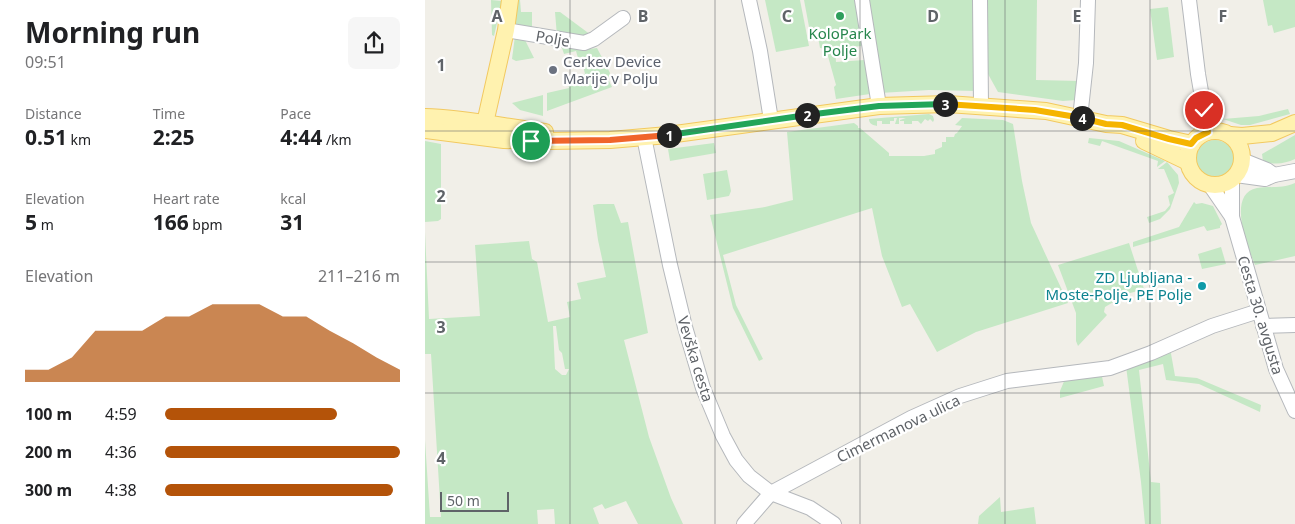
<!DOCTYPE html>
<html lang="en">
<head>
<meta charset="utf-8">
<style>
	body { margin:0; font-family:"Noto Sans",sans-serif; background:#f6f6f6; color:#202124; height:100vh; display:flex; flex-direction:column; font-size:19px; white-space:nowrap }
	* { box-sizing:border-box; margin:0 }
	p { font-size:16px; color:#757577 }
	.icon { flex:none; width:28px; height:28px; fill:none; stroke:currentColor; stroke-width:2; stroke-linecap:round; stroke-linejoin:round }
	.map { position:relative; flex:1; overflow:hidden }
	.side { display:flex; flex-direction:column; background:#fff; width:425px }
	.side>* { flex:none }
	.scale { position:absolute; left:15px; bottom:12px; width:69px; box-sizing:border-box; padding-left:5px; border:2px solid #5f6368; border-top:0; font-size:14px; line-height:18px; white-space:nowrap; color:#5f6368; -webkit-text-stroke:4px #fff; paint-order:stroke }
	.pin { position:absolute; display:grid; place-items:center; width:42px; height:42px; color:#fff; margin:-21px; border:2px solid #fff; border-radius:50%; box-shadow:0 1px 5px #0007 }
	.km { position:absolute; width:25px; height:25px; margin:-12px; border-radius:50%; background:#222; color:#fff; font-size:14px; line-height:25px; text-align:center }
	.round { display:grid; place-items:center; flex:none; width:52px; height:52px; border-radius:8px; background:#f6f6f6 }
	.headline { display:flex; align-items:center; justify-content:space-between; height:85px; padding:0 25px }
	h1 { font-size:28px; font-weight:700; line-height:38px }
	.figures { display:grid; grid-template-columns:repeat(3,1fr); gap:8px; height:85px; padding:5px 25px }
	.figures div { display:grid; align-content:center }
	.figures b { font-size:21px; font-weight:700 }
	.figures small { font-size:14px; font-weight:400 }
	.figures p { font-size:14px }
	.chart { height:140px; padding:10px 25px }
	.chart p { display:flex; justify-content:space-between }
	.chart svg { width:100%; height:90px; margin-top:5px; fill:#b45309; opacity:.7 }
	ul { padding:0 25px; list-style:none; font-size:16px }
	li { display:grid; grid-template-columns:80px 60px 1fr; align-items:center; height:38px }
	li i { height:12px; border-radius:6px; background:#b45309 }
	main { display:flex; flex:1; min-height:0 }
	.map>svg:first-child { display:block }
	.green { fill:#c5e8c5; fill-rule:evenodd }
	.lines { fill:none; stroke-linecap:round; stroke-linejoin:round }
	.minor-casing { stroke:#b5b8bc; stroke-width:16 }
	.major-casing { stroke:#f2c960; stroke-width:18 }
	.minor { stroke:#fff; stroke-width:14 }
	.major { stroke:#fff2af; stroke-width:16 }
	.split-1-casing { stroke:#fff; stroke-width:10 }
	.split-2-casing { stroke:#fff; stroke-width:10 }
	.split-3-casing { stroke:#fff; stroke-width:10 }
	.split-4-casing { stroke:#fff; stroke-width:10 }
	.split-5-casing { stroke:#fff; stroke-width:10 }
	.split-1 { stroke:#f0652b; stroke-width:6 }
	.split-2 { stroke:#22a559; stroke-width:6 }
	.split-3 { stroke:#22a559; stroke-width:6 }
	.split-4 { stroke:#f5b400; stroke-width:6 }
	.split-5 { stroke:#f5b400; stroke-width:6 }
	.grid { fill:none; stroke:#5f6368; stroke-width:1; stroke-opacity:0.55 }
	.leisure-dot { fill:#2e9e5b; stroke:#fff; stroke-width:2 }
	.worship-dot { fill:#6b7280; stroke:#fff; stroke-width:2 }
	.culture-dot { fill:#0f9aa8; stroke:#fff; stroke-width:2 }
	.labels { text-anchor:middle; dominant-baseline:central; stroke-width:4.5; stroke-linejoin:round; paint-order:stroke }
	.leisure-label { font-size:15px; fill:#27864d; stroke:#fff }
	.street-label { font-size:15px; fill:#5f6368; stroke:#fff }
	.worship-label { font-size:15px; fill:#5b616d; stroke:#fff; text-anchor:start }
	.culture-label { font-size:15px; fill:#0d838f; stroke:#fff; text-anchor:end }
	.grid-label { font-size:16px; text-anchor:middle; font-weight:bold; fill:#5f6368; stroke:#fff; stroke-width:4.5; stroke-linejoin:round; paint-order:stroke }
</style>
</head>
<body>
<main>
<section class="side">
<div class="headline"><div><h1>Morning run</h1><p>09:51</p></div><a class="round"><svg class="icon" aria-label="share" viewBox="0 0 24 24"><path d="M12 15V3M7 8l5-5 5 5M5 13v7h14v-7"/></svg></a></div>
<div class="figures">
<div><p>Distance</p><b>0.51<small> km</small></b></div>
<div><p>Time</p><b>2:25</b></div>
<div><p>Pace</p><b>4:44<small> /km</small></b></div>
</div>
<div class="figures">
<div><p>Elevation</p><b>5<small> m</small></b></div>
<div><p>Heart rate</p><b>166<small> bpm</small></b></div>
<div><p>kcal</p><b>31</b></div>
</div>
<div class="chart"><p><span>Elevation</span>211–216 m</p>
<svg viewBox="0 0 160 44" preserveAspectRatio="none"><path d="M0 44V38L10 38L20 32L30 19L40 19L50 19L60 12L70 12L80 6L90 6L100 6L110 12L120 12L130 19L140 25L150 32L160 38V44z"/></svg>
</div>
<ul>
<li><b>100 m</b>4:59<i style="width:73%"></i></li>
<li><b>200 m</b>4:36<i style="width:100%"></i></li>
<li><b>300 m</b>4:38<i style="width:97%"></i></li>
</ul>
</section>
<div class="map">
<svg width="870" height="524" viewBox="0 0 870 524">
	<rect width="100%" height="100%" fill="#f1efe8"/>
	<g class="green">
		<polygon points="66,0 77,1 69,36 67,35"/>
		<polygon points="93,0 95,0 96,12 107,12 107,31 91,24 90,18"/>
		<polygon points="340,0 375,0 384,46 351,52"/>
		<path d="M 379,0 L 434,0 L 447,91 L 445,94 L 411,99 L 409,87 L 411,85 L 401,49 L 395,48 L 392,31 L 385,32 ZM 437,46 L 439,60 L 411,62 L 410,48 Z"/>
		<polygon points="439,0 553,0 552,91 504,90 455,93"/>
		<polygon points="559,0 612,0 611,80 656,81 651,100 638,101 573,92 563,74 560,74"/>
		<polygon points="838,0 870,0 870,27 849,33 847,25 843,26"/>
		<polygon points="743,7 749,57 732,60 725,9"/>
		<polygon points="130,12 135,12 166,35 157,39 132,36"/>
		<polygon points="90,36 99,38 109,58 91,61 87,59"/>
		<polygon points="136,45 152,47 157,50 172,48 185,73 183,79 187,87 122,111 122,93 144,88 142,79 160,74 156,57 153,58 151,51 139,54"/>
		<polygon points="118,95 118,116 95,110 87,103"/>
		<polygon points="863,109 865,114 825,125 816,125 798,119 834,116"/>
		<path d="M 504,114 L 508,116 L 509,120 L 508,122 L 505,119 L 503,121 L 500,119 L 496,124 L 493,121 L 487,121 L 487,124 L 479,124 L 479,121 L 475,121 L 475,120 L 481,118 L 474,118 L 474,124 L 470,124 L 472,118 L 469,118 L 469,121 L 465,121 L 465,124 L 457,124 L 457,121 L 452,121 L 452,126 C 448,125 444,124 444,119 Z"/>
		<polygon points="537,118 578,120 588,124 597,181 606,223 643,303 551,332 512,352 485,304 477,307 457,256 447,208 298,255 311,305 338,359 334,361 308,308 285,215 340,207 368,200 362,132 429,123 433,126 433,128 435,128 464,153 464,156 499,156 510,154 510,150 517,147 517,142 521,142 521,137 529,137 530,134 532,133 537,126 530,125"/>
		<path d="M 870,135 L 870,159 C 859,164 849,165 838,161 L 837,154 Z"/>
		<polygon points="664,138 694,141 740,161 732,167 733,161 677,141 675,146 663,143"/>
		<circle cx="790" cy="159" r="19"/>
		<polygon points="0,141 16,144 16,219 13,221 0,222"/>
		<polygon points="289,143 291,153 245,161 243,149"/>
		<polygon points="742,162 753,175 754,183 745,209 735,219 724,223 722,217 740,211 745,205 743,196 749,193 739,169 733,169"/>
		<polygon points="302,170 306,191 304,196 282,200 278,174"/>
		<path d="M 870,183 L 870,256 L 830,265 C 823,248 801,194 832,188 C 845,186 857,189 870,183 Z"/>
		<polygon points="769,202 771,204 777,203 788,206 797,224 795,226 795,228 782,231 779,226 708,247 708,242 754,227"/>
		<path d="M 173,204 L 189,204 L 196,223 L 203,222 L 223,333 L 199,340 L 224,437 L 246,498 L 258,524 L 213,524 L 201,501 L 180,509 L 177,504 L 168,508 L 174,524 L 130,524 L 129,509 L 112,510 L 113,524 L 0,524 L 0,440 L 5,517 L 16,517 L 6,354 L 0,354 L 0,232 L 4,319 L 55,316 L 50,245 L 104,241 L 107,259 L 112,262 L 123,322 L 145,317 L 142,302 L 156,299 L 152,283 L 181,277 L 173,240 L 168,205 ZM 128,326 L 131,326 L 134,350 L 137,353 L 140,369 L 144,369 L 141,375 L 137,375 L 130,369 Z"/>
		<polygon points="704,243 719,289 702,294 680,307 679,312 682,315 653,346 651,341 651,313 633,265"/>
		<polygon points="796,247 801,264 777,269 773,254"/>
		<polygon points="745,348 750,376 772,378 836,405 835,412 774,384 741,380 738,364 714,370 726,482 735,483 736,524 720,524 716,482 701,366"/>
		<polygon points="676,372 679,386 635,398 635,391 640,379"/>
		<polygon points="575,497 576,512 609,507 611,524 553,524 554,516"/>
	</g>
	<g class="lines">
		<g class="minor-casing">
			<g id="minor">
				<polyline points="324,0 335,51 346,120"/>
				<polyline points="437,0 454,106"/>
				<polyline points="555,0 556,105"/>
				<polyline points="764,0 773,74 783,132"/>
				<polyline points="81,30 159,43 169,39 198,18"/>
				<polyline points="655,118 661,63 663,0"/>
				<polyline points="219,137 245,265 260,327 278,388 298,436 311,460 324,476 346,493 385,508 409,524"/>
				<polyline points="817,160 842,170 849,175"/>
				<polyline points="811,175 840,179 849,175 870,171"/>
				<polyline points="807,179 807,217 851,369 870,411"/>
				<polyline points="785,185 807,217"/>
				<polyline points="838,326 870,325"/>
				<polyline points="319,524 346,493 486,418 535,396 582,381 685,368 726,353 787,326 834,311"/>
			</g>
		</g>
		<g class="major-casing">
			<g id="major">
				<path d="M 0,117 C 40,118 79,127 120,132"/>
				<polyline points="0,130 79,140 123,141 185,140 243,135 454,106 523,104 621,111 681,124 697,125 744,139 767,144"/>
				<circle cx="790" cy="158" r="27"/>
				<polyline points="58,132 81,30 85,0"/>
				<polyline points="805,135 817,136 847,133 870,123"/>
				<polyline points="719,141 763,162"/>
			</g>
		</g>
		<use href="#minor" class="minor"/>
		<use href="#major" class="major"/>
	</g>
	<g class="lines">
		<g class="split-1-casing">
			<polyline id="split-1" points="106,141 185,140 244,135"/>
		</g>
		<g class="split-2-casing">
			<polyline id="split-2" points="244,135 382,115"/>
		</g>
		<g class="split-3-casing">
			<polyline id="split-3" points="382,115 454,106 520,104"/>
		</g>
		<g class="split-4-casing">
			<polyline id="split-4" points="520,104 610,110 657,118"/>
		</g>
		<g class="split-5-casing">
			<polyline id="split-5" points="657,118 681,124 697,125 744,139 766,144 771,138 783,132 779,110"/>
		</g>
		<use href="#split-1" class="split-1"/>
		<use href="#split-2" class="split-2"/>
		<use href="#split-3" class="split-3"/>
		<use href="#split-4" class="split-4"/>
		<use href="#split-5" class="split-5"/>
	</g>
	<path class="grid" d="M 145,0 L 145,524M 290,0 L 290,524M 435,0 L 435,524M 580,0 L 580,524M 725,0 L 725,524M 0,131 L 870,131M 0,262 L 870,262M 0,393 L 870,393"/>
	<circle class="leisure-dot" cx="415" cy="16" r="5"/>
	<circle class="worship-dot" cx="128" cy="70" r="5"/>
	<circle class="culture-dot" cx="777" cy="286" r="5"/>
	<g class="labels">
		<g class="leisure-label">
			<text x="415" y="33">KoloPark<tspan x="415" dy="17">Polje</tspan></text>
		</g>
		<g class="street-label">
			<text transform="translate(128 38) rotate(10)">Polje</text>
			<text transform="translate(836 315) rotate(73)">Cesta 30. avgusta</text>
			<text transform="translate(271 359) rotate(73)">Vevška cesta</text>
			<text transform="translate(473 428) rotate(-26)">Cimermanova ulica</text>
		</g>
		<g class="worship-label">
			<text x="138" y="61">Cerkev Device<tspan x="138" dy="17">Marije v Polju</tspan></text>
		</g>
		<g class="culture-label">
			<text x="767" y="277">ZD Ljubljana -<tspan x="767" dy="17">Moste-Polje, PE Polje</tspan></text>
		</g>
	</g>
	<g class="grid-label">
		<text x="72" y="22">A</text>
		<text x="218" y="22">B</text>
		<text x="362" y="22">C</text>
		<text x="508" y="22">D</text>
		<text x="652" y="22">E</text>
		<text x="798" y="22">F</text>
		<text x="16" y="71">1</text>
		<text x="16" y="202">2</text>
		<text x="16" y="333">3</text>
		<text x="16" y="464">4</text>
	</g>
</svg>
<div class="scale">50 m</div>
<div class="pin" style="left:106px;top:141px;background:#1e9e55"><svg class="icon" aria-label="arrive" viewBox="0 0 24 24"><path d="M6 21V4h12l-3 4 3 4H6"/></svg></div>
<div class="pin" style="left:779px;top:110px;background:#d93025"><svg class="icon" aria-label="check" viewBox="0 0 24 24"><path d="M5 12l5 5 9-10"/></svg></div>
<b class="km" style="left:244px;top:135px">1</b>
<b class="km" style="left:382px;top:115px">2</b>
<b class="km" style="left:520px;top:104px">3</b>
<b class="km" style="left:657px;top:118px">4</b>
</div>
</main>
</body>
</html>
